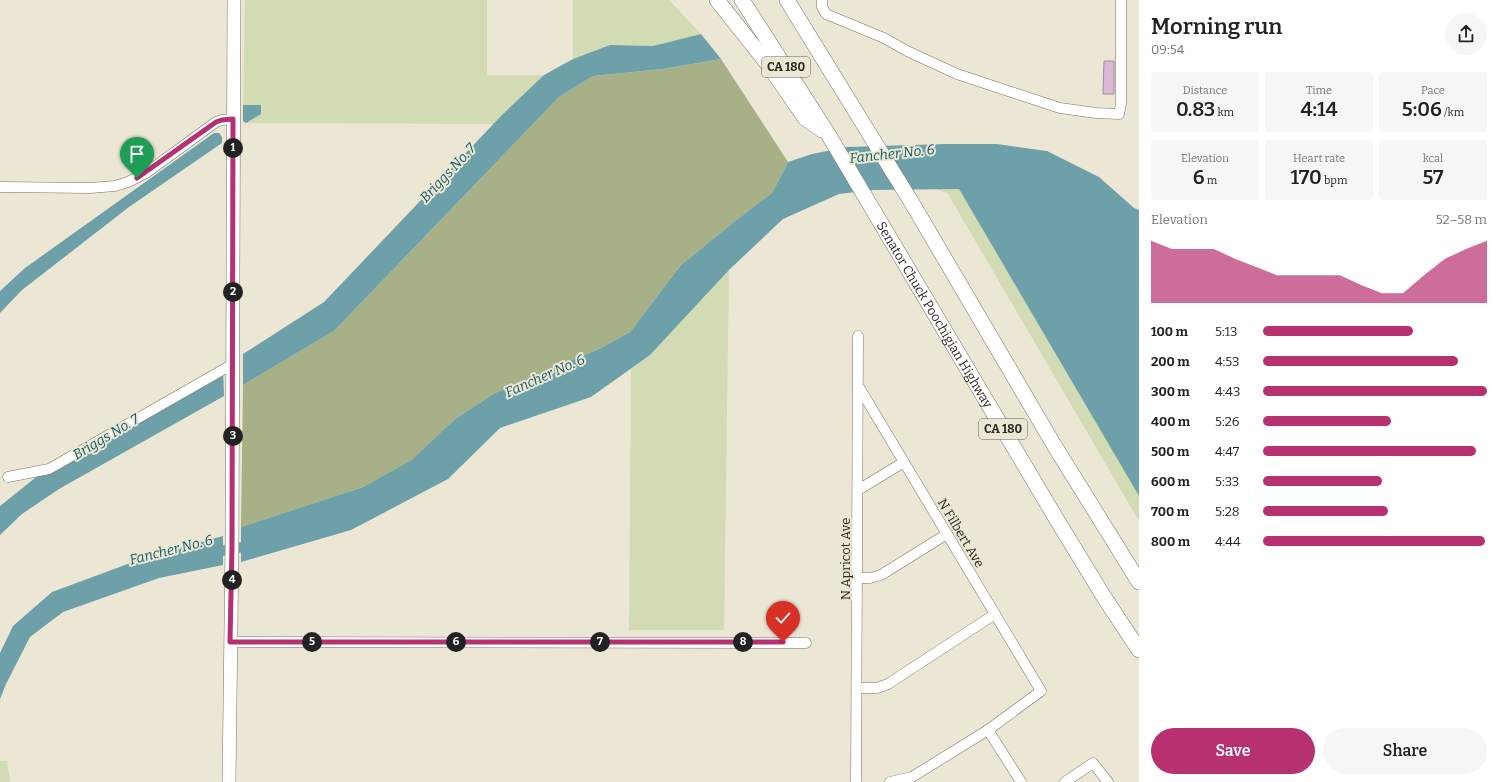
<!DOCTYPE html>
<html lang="en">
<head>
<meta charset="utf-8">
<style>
	body { margin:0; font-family:Bitter,serif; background:#f6f6f6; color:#222; height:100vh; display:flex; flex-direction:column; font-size:15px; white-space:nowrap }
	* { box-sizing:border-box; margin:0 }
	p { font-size:13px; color:#767676 }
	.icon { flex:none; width:22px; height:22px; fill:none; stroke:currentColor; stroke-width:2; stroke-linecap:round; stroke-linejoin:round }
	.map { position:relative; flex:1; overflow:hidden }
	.panel { display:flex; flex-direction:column; background:#fff; width:360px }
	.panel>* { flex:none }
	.pin { position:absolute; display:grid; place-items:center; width:34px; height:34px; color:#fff; margin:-41px -17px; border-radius:50% 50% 50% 0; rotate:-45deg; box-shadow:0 0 4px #0007 }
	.pin .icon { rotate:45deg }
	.km { position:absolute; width:20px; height:20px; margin:-10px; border-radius:50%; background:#222; color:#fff; font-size:11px; line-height:20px; text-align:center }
	.round { display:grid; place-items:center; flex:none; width:42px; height:42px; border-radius:21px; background:#f6f6f6 }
	.headline { display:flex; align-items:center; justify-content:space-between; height:68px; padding:0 12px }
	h1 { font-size:22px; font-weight:600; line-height:30px }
	.metrics { display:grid; grid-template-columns:repeat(3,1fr); gap:6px; height:68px; padding:4px 12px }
	.metrics div { display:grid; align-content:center; border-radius:4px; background:#f6f6f6; text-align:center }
	.metrics b { font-size:20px; font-weight:600 }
	.metrics small { font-size:11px; font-weight:400 }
	.metrics p { font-size:11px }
	.chart { height:112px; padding:8px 12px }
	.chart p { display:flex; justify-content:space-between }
	.chart svg { width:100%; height:72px; margin-top:4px; fill:#b73070; opacity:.7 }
	.action { display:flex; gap:8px; margin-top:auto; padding:8px 12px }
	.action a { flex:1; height:46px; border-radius:24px; background:#b73070; color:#fff; font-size:16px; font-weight:600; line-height:46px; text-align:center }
	.action a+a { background:#f6f6f6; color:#222 }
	ul { padding:0 12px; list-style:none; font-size:13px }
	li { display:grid; grid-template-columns:64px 48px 1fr; align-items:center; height:30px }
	li i { height:10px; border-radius:5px; background:#b73070 }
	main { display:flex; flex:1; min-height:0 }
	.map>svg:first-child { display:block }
	.green { fill:#d2dbb4 }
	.forest { fill:#a8b088 }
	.water { fill:#6da0a9 }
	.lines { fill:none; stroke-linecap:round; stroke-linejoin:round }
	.canal { stroke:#6da0a9; stroke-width:10 }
	.building { fill:#dbb9d6; stroke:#9b8d99 }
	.minor-casing { stroke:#777362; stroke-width:11 }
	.major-casing { stroke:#777362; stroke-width:14 }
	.highway-casing { stroke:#777362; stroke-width:16 }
	.minor { stroke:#fff; stroke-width:10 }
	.major { stroke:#fff; stroke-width:13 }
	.highway { stroke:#fff; stroke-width:15 }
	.route-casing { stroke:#fff; stroke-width:8 }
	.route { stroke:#b73070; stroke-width:5 }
	.labels { text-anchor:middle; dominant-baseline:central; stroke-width:4; stroke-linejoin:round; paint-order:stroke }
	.shield { fill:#ece7d5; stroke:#646157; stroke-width:1 }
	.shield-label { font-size:12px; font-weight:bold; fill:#2a2821 }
	.street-label { font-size:13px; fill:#2a2821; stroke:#ece7d5 }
	.water-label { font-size:14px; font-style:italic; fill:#125a66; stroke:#ece7d5 }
</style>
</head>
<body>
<main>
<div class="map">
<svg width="1139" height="782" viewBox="0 0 1139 782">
	<rect width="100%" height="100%" fill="#ece7d5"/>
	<g class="green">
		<polygon points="245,0 487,0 487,75 544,75 494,124 246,123 261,114 261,105 243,105"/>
		<polygon points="573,0 669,0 701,34 653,46 610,45 573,59"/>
		<polygon points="937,189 959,189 1139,496 1139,521 952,201 948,194"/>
		<polygon points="729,270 724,630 629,630 631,369 650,355"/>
		<polygon points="0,761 7,761 10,782 0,782"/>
	</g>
	<polygon class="forest" points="721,59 788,162 772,193 735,221 681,265 630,332 599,349 555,367 495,393 455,419 413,460 363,487 241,527 243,385 334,331 559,97 593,76 663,69"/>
	<g class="water">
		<polygon points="701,34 721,59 663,69 593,76 559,97 334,331 243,385 243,354 324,302 502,115 544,75 573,59 610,45 653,46"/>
		<polygon points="243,105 261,105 261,114 246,123 243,121"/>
		<polygon points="214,133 219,133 222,137 222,143 129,207 22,290 0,313 0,291 25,268"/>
		<polygon points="946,144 997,144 1047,151 1099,177 1134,208 1139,210 1139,496 959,189 873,190 839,194 783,219 729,270 650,355 591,397 500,428 448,479 351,530 241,562 241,527 363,487 412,460 455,419 495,393 555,367 599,349 630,332 681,265 735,221 772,193 788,162 812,154 847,147"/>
		<polygon points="223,367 224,396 59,489 22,514 0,535 0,506 40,474"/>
		<polygon points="223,536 223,565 159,578 63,612 30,637 6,684 0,699 0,653 13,626 52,592 152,555"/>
	</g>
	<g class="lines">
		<polyline class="canal" points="211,553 242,547 254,543"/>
	</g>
	<polygon class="building" points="1104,61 1114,61 1114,94 1103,94"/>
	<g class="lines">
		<g class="minor-casing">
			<g id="minor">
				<polyline points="822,0 822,7 826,14 884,38 907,51 957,74 1002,89 1060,108 1096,113 1119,114 1121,104 1121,0"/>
				<polyline points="0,187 90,188 115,186 128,182 146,173 216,122 222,120 233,119"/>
				<polyline points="859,387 1041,691 988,730 912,777 890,782"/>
				<polyline points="8,477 49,469 233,364"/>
				<polyline points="858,490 904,462"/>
				<polyline points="858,578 870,578 881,575 947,534"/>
				<polyline points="230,642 806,643"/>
				<polyline points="857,688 877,688 888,684 995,614"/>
				<polyline points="988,730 1021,782"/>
				<polyline points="856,782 858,336"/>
				<polyline points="1065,782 1093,763 1108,782"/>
			</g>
		</g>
		<g class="major-casing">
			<polyline id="major" points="229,782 232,545 234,0"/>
		</g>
		<g class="highway-casing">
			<g id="highway">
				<polyline points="717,0 767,63 805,118 822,130"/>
				<path id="s1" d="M 742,0 L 828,134 L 1057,520 L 1104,597 L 1139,650"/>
				<polyline points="787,0 912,203 1054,445 1139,582"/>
			</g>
		</g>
		<use href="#minor" class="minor"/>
		<use href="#major" class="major"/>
		<use href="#highway" class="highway"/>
	</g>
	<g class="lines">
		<g class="route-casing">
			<polyline id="route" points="137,178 216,122 222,120 233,119 232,545 230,642 783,642"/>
		</g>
		<use href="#route" class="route"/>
	</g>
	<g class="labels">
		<g class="shield">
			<rect x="762" y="57" width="48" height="20" rx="3"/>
			<rect x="979" y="419" width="48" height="20" rx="3"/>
		</g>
		<g class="shield-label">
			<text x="786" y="67">CA 180</text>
			<text x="1003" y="429">CA 180</text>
		</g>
		<g class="street-label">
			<text stroke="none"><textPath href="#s1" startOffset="369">Senator Chuck Poochigian Highway</textPath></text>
			<text transform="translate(961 533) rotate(59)">N Filbert Ave</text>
			<text transform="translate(845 559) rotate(-90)">N Apricot Ave</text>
		</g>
		<g class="water-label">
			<text transform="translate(892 154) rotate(-6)">Fancher No. 6</text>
			<text transform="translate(448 173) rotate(-47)">Briggs No. 7</text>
			<text transform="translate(545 376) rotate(-24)">Fancher No. 6</text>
			<text transform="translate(106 437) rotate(-31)">Briggs No. 7</text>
			<text transform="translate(171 550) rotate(-14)">Fancher No. 6</text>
		</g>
	</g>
</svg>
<div class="pin" style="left:137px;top:178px;background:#1e9e55"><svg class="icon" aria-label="arrive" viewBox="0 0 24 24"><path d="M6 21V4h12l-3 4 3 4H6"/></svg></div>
<div class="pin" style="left:783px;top:642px;background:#d93025"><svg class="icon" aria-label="check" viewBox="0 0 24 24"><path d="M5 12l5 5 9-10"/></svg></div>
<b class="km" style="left:233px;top:148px">1</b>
<b class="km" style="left:233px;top:292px">2</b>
<b class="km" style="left:233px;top:436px">3</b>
<b class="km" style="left:232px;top:580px">4</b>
<b class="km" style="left:312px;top:642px">5</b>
<b class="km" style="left:456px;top:642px">6</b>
<b class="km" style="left:600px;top:642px">7</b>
<b class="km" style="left:743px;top:642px">8</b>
</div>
<section class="panel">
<div class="headline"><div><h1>Morning run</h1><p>09:54</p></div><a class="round"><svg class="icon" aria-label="share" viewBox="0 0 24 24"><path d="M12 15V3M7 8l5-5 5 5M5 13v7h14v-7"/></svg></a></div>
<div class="metrics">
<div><p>Distance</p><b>0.83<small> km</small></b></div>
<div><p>Time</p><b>4:14</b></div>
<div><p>Pace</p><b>5:06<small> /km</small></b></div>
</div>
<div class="metrics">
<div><p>Elevation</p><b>6<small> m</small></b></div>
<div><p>Heart rate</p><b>170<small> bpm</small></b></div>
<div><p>kcal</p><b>57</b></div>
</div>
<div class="chart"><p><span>Elevation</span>52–58 m</p>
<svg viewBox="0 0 160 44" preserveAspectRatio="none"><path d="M0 44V6L10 11L20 11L30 11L40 17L50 22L60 27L70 27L80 27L90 27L100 33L110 38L120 38L130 27L140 17L150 11L160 6V44z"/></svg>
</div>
<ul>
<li><b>100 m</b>5:13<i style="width:67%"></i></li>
<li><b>200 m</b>4:53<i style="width:87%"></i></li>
<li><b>300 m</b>4:43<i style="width:100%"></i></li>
<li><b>400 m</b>5:26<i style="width:57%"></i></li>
<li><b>500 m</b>4:47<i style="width:95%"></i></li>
<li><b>600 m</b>5:33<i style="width:53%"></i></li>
<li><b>700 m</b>5:28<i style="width:56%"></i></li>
<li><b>800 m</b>4:44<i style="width:99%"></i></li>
</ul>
<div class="action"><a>Save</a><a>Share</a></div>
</section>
</main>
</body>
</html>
